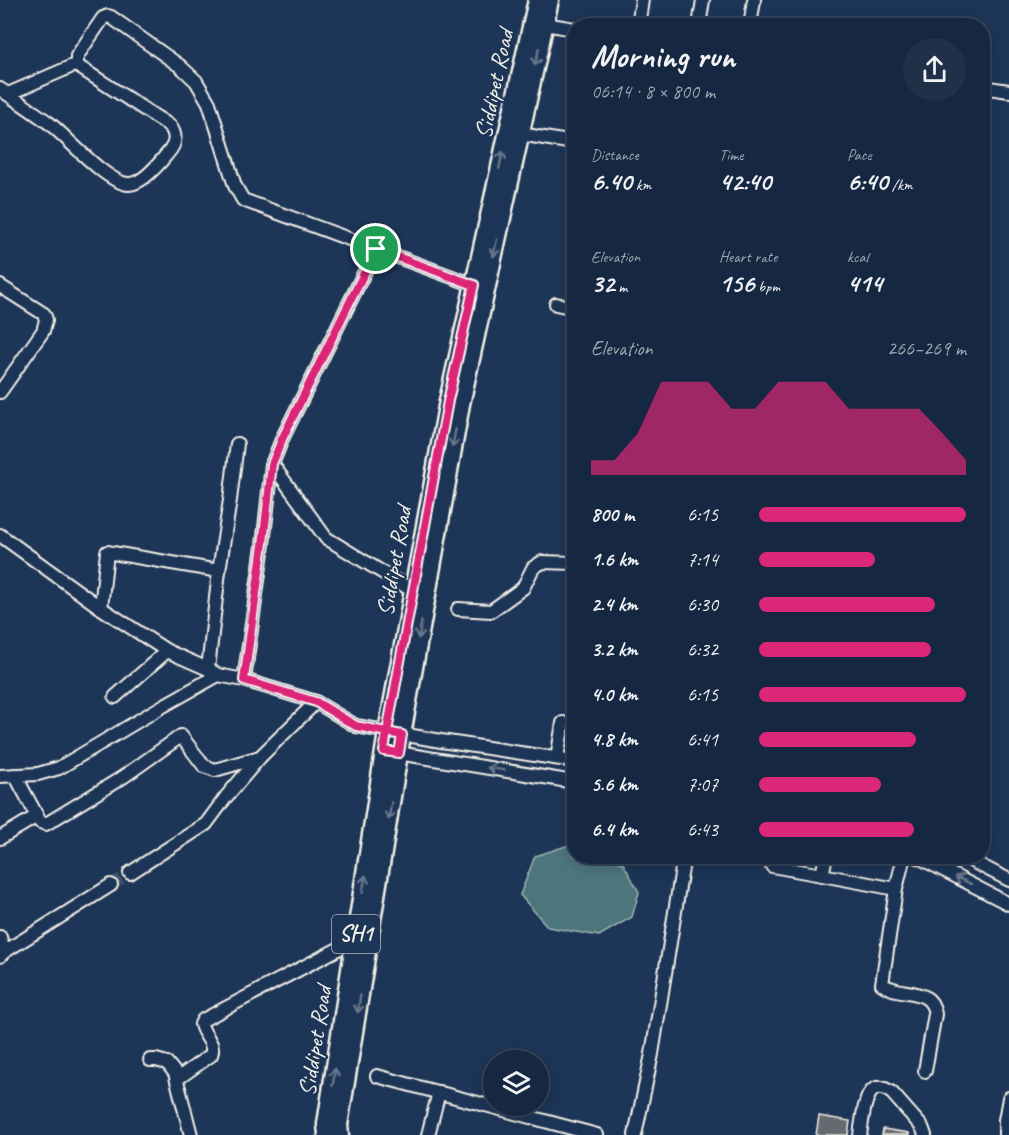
<!DOCTYPE html>
<html lang="en">
<head>
<meta charset="utf-8">
<style>
	body { margin:0; font-family:Caveat,sans-serif; background:#1f3048; color:#f1f3f6; height:100vh; display:flex; flex-direction:column; font-size:22px; white-space:nowrap }
	* { box-sizing:border-box; margin:0 }
	p { font-size:20px; color:#9ea6b1 }
	.icon { flex:none; width:33px; height:33px; fill:none; stroke:currentColor; stroke-width:2; stroke-linecap:round; stroke-linejoin:round }
	.map { position:relative; flex:1; overflow:hidden }
	.details { position:absolute; left:567px; top:18px; width:423px; height:846px; display:flex; flex-direction:column; background:#162841; border-radius:24px; box-shadow:0 3px 15px #0003,0 0 0 2px #35445a }
	.details>* { flex:none }
	.fabs { position:absolute; left:483px; top:1050px; display:grid; gap:12px }
	.fabs a { display:grid; place-items:center; width:66px; height:66px; border-radius:50%; background:#162841; box-shadow:0 3px 15px #0003,0 0 0 2px #35445a; font-size:30px }
	.pin { position:absolute; display:grid; place-items:center; width:51px; height:51px; color:#fff; margin:-26px; border:3px solid #fff; border-radius:50%; box-shadow:0 2px 6px #0007 }
	.round { display:grid; place-items:center; flex:none; width:63px; height:63px; border-radius:32px; background:#1f3048 }
	.headline { display:flex; align-items:center; justify-content:space-between; height:102px; padding:0 24px }
	h1 { font-size:33px; font-weight:800; line-height:45px }
	.figures { display:grid; grid-template-columns:repeat(3,1fr); gap:9px; height:102px; padding:6px 24px }
	.figures div { display:grid; align-content:center }
	.figures b { font-size:26px; font-weight:800 }
	.figures small { font-size:16px; font-weight:400 }
	.figures p { font-size:16px }
	.chart { height:168px; padding:12px 24px }
	.chart p { display:flex; justify-content:space-between }
	.chart svg { width:100%; height:108px; margin-top:6px; fill:#db2777; opacity:.7 }
	ul { padding:0 24px; list-style:none; font-size:20px }
	li { display:grid; grid-template-columns:96px 72px 1fr; align-items:center; height:45px }
	li i { height:15px; border-radius:8px; background:#db2777 }
	.map>svg:first-child { display:block }
	.green { fill:#4d767b; stroke:#a0b4b2; stroke-width:1.5 }
	.building { fill:#656a70; stroke:#f4f1e8; stroke-width:1.5 }
	.lines { fill:none; stroke-linecap:round; stroke-linejoin:round }
	.minor-tunnel { stroke:#3d516d; stroke-width:12; stroke-dasharray:12 6; stroke-linecap:butt }
	.minor-casing { stroke:#f4f1e8; stroke-width:16 }
	.major-casing { stroke:#f4f1e8; stroke-width:21 }
	.minor { stroke:#1d3557; stroke-width:12 }
	.major { stroke:#1d3557; stroke-width:16 }
	.oneway { stroke:#68778a }
	.route-casing { stroke:#fff; stroke-width:12 }
	.route { stroke:#db2777; stroke-width:8 }
	.labels { text-anchor:middle; dominant-baseline:central; stroke-width:4.5; stroke-linejoin:round; paint-order:stroke }
	.shield { fill:#1d3557; stroke:#b4b9bc; stroke-width:1.5 }
	.shield-label { font-size:22px; font-weight:bold; fill:#f4f1e8 }
	.street-label { font-size:24px; fill:#f4f1e8; stroke:#1d3557 }
</style>
</head>
<body>
<div class="map">
<svg width="1009" height="1135" viewBox="0 0 1009 1135">
	<rect width="100%" height="100%" fill="#1d3557"/>
	<filter id="ink" filterUnits="userSpaceOnUse"><feTurbulence type="fractalNoise" baseFrequency=".0167" numOctaves="2"/><feDisplacementMap in="SourceGraphic" scale="12" xChannelSelector="R" yChannelSelector="G"/><feConvolveMatrix kernelMatrix="1 2 1 2 8 2 1 2 1" color-interpolation-filters="sRGB"/></filter>
	<g filter="url(#ink)">
		<polygon class="green" points="572,844 574,845 574,856 605,857 623,863 639,892 632,917 599,936 548,927 520,895 535,856"/>
		<g class="building">
			<polygon points="819,1116 850,1121 848,1135 816,1135"/>
			<polygon points="883,1129 909,1133 909,1135 882,1135"/>
		</g>
		<g class="lines">
			<polyline class="minor-tunnel" points="111,885 130,873"/>
			<g class="minor-casing">
				<g id="minor">
					<polyline points="545,24 574,29"/>
					<polyline points="638,26 642,0"/>
					<polyline points="699,26 703,0"/>
					<polyline points="750,26 754,0"/>
					<polyline points="982,87 1009,91"/>
					<path d="M 0,89 C 16,100 33,111 49,123 C 67,137 106,182 128,184 C 141,185 159,164 167,154 C 175,145 178,137 170,126 L 79,67 L 77,64 L 77,56 L 103,18 L 108,16 L 111,17 L 180,66 L 196,81 L 209,103 L 235,186 L 243,200 L 474,285"/>
					<polyline points="8,94 77,64"/>
					<polyline points="520,134 574,143"/>
					<polyline points="376,249 283,437 272,464 326,538 413,591"/>
					<polyline points="0,286 44,314 46,320 43,331 0,392"/>
					<polyline points="556,304 574,308"/>
					<polyline points="0,535 101,608 167,651 208,669 218,675 244,680 316,702 356,726 441,741 574,761"/>
					<polyline points="101,608 107,552 219,571"/>
					<polyline points="458,609 491,611 523,588 533,568 542,562 574,563"/>
					<polyline points="208,669 219,571 230,500 237,444"/>
					<polyline points="244,680 263,545 272,464"/>
					<polyline points="115,697 167,651"/>
					<polyline points="392,752 574,782"/>
					<polyline points="557,758 563,723"/>
					<polyline points="15,775 37,816 40,822 46,824 123,777 181,736 204,766 215,770 260,757 316,702"/>
					<polyline points="0,776 38,774 59,768 163,706 218,675"/>
					<polyline points="0,838 37,816"/>
					<path d="M 904,856 L 896,889 L 882,984 C 899,997 931,985 935,1014 L 925,1071"/>
					<polyline points="916,856 1009,904"/>
					<polyline points="962,856 1009,880"/>
					<polyline points="772,866 822,875 896,889"/>
					<polyline points="130,873 206,824 226,797 260,757"/>
					<polyline points="822,875 826,856"/>
					<polyline points="0,937 4,952 0,956"/>
					<polyline points="4,952 111,885"/>
					<polyline points="150,1060 156,1060 167,1063 175,1073 191,1135"/>
					<polyline points="377,1076 597,1135"/>
					<path d="M 177,1079 L 211,1055 C 216,1043 203,1036 201,1024 L 203,1020 L 355,940"/>
					<polyline points="428,1135 439,1092"/>
					<polyline points="635,1135 652,1054 684,856"/>
					<path d="M 860,1135 C 863,1119 864,1072 892,1093 L 922,1127 L 925,1135"/>
					<polyline points="1005,1135 1005,1120 1009,1098"/>
				</g>
			</g>
			<g class="major-casing">
				<g id="major">
					<polyline points="327,1135 326,1124 387,732 448,401 537,0"/>
					<polyline points="340,1135 339,1125 402,735 461,404 550,0"/>
				</g>
			</g>
			<use href="#minor" class="minor"/>
			<use href="#major" class="major"/>
		</g>
		<defs><path id="oneway-shaft" d="M-6 0H5M1.5-3L5.5 0L1.5 3" fill="none" stroke-width="1.6" stroke-linecap="round" stroke-linejoin="round" transform="scale(1.5)"/></defs>
		<g class="oneway">
			<use href="#oneway-shaft" transform="translate(537 57) rotate(102)"/>
			<use href="#oneway-shaft" transform="translate(501 160) rotate(-78)"/>
			<use href="#oneway-shaft" transform="translate(495 248) rotate(103)"/>
			<use href="#oneway-shaft" transform="translate(454 438) rotate(100)"/>
			<use href="#oneway-shaft" transform="translate(420 630) rotate(100)"/>
			<use href="#oneway-shaft" transform="translate(496 769) rotate(-171)"/>
			<use href="#oneway-shaft" transform="translate(390 811) rotate(99)"/>
			<use href="#oneway-shaft" transform="translate(963 880) rotate(-153)"/>
			<use href="#oneway-shaft" transform="translate(364 884) rotate(-81)"/>
			<use href="#oneway-shaft" transform="translate(359 1004) rotate(99)"/>
			<use href="#oneway-shaft" transform="translate(334 1077) rotate(-81)"/>
		</g>
	</g>
	<g class="lines" filter="url(#ink)">
		<g class="route-casing">
			<polyline id="route" points="376,249 474,285 448,401 387,732 384,751 399,753 402,735 356,726 316,702 244,680 263,544 272,464 283,437 376,249"/>
		</g>
		<use href="#route" class="route"/>
	</g>
	<g class="labels">
		<rect class="shield" x="332" y="915" width="48" height="38" rx="4.5"/>
		<g class="shield-label">
			<text x="356" y="934">SH1</text>
		</g>
		<g class="street-label">
			<text transform="translate(494 84) rotate(-78)">Siddipet Road</text>
			<text transform="translate(394 561) rotate(-80)">Siddipet Road</text>
			<text transform="translate(315 1041) rotate(-81)">Siddipet Road</text>
		</g>
	</g>
</svg>
<div class="fabs">
<a><svg class="icon" aria-label="layers" viewBox="0 0 24 24"><path d="M12 4l9 5-9 5-9-5zM3 14l9 5 9-5"/></svg></a>
</div>
<div class="pin" style="left:376px;top:249px;background:#1e9e55"><svg class="icon" aria-label="arrive" viewBox="0 0 24 24"><path d="M6 21V4h12l-3 4 3 4H6"/></svg></div>
<section class="details">
<div class="headline"><div><h1>Morning run</h1><p>06:14 · 8 × 800 m</p></div><a class="round"><svg class="icon" aria-label="share" viewBox="0 0 24 24"><path d="M12 15V3M7 8l5-5 5 5M5 13v7h14v-7"/></svg></a></div>
<div class="figures">
<div><p>Distance</p><b>6.40<small> km</small></b></div>
<div><p>Time</p><b>42:40</b></div>
<div><p>Pace</p><b>6:40<small> /km</small></b></div>
</div>
<div class="figures">
<div><p>Elevation</p><b>32<small> m</small></b></div>
<div><p>Heart rate</p><b>156<small> bpm</small></b></div>
<div><p>kcal</p><b>414</b></div>
</div>
<div class="chart"><p><span>Elevation</span>266–269 m</p>
<svg viewBox="0 0 160 44" preserveAspectRatio="none"><path d="M0 44V38L10 38L20 27L30 6L40 6L50 6L60 17L70 17L80 6L90 6L100 6L110 17L120 17L130 17L140 17L150 27L160 38V44z"/></svg>
</div>
<ul>
<li><b>800 m</b>6:15<i style="width:100%"></i></li>
<li><b>1.6 km</b>7:14<i style="width:56%"></i></li>
<li><b>2.4 km</b>6:30<i style="width:85%"></i></li>
<li><b>3.2 km</b>6:32<i style="width:83%"></i></li>
<li><b>4.0 km</b>6:15<i style="width:100%"></i></li>
<li><b>4.8 km</b>6:41<i style="width:76%"></i></li>
<li><b>5.6 km</b>7:07<i style="width:59%"></i></li>
<li><b>6.4 km</b>6:43<i style="width:75%"></i></li>
</ul>
</section>
</div>
</body>
</html>
